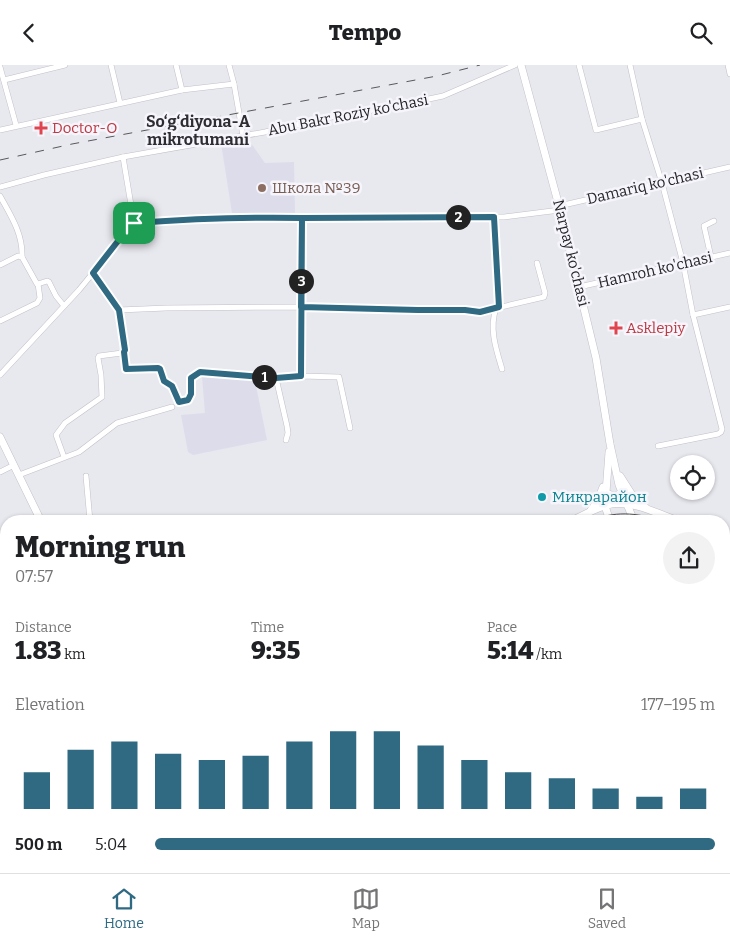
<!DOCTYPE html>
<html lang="en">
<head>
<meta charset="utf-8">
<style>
	body { margin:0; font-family:Bitter,serif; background:#f2f2f2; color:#202124; height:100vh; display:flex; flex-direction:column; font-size:19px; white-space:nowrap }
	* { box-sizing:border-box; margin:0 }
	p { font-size:16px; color:#757577 }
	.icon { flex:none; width:28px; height:28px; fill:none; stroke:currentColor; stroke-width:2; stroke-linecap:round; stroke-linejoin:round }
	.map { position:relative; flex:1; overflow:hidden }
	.drawer { position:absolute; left:0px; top:450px; width:730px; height:359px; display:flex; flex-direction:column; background:#fff; border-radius:20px 20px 0 0; box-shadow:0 1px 4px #0004 }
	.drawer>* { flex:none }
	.controls { position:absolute; left:670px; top:390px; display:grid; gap:10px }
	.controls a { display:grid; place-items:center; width:45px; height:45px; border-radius:50%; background:#fff; box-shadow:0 1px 4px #0004; font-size:25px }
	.pin { position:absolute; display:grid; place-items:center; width:42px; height:42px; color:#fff; margin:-21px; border-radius:10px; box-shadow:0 2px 8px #0006 }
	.km { position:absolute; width:25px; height:25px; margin:-12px; border-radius:50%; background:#222; color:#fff; font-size:14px; line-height:25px; text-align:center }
	.round { display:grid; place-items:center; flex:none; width:52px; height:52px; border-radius:26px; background:#f2f2f2 }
	.overview { display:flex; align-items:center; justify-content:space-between; height:85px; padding:0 15px }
	h1 { font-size:28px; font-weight:800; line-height:38px }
	.figures { display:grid; grid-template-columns:repeat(3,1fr); gap:8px; height:85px; padding:5px 15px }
	.figures div { display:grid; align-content:center }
	.figures b { font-size:25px; font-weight:800 }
	.figures small { font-size:14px; font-weight:400 }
	.figures p { font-size:14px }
	.chart { height:140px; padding:10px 15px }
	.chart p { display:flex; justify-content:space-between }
	.chart svg { width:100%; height:90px; margin-top:5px; stroke:#2f6a82; stroke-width:6 }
	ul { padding:0 15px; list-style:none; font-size:16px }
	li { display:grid; grid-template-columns:80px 60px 1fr; align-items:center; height:38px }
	li i { height:12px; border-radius:6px; background:#2f6a82 }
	header { display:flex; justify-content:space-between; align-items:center; height:65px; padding:0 15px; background:#fff; font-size:22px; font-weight:800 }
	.menu { display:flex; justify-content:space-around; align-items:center; height:70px; border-top:1px solid #e0e0e0; background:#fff; font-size:14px; color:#757577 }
	.menu a { display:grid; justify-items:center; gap:2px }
	.menu .on { color:#2f6a82 }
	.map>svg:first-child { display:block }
	.built { fill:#dddceb }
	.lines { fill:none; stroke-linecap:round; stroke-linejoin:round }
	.street-casing { stroke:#c1c1c7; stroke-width:6 }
	.secondary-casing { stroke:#c1c1c7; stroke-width:8 }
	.street { stroke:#fff; stroke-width:5 }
	.secondary { stroke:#fff; stroke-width:7 }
	.tram { stroke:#58585c; stroke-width:1 }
	.rail { stroke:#58585c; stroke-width:1; stroke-dasharray:9 9; stroke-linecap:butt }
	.route-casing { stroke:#fff; stroke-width:10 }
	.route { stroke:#2f6a82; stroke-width:6 }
	.health-dot { fill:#e0444e; stroke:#f6f5fc; stroke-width:2 }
	.education-dot { fill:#8d6e63; stroke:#f6f5fc; stroke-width:2 }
	.culture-dot { fill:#0f9aa8; stroke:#f6f5fc; stroke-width:2 }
	.labels { text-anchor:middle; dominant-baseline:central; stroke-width:5; stroke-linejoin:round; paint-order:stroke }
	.street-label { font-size:15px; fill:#252427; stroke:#f6f5fc }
	.health-label { font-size:15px; fill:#be3a42; stroke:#f6f5fc; text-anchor:start }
	.education-label { font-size:15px; fill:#785e54; stroke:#f6f5fc; text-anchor:start }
	.culture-label { font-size:15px; fill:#0d838f; stroke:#f6f5fc; text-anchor:start }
	.neighbourhood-label { font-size:16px; font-weight:bold; fill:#2d2d32; stroke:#f6f5fc }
</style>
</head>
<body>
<header><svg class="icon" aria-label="back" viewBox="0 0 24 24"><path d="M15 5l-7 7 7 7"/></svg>Tempo<svg class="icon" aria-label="search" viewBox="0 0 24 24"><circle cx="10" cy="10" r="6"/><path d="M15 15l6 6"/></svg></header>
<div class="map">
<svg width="730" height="808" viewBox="0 0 730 808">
	<rect width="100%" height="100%" fill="#e8e8ef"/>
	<g class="built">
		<polygon points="248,74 265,98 294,97 295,149 232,148 221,78"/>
		<polygon points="202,311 254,311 267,375 193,390 188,387 181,350 205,348"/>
		<polygon points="82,803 120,803 124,808 85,808"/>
	</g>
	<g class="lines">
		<g class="street-casing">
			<g id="street">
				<polyline points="111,0 120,38"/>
				<polyline points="176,0 182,25"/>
				<polyline points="229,0 234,19 243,71"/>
				<polyline points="579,0 596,65 642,54"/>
				<polyline points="630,0 642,54 662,118 683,198 693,250 722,364 721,367 718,369 658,381"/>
				<polyline points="728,0 730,9"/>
				<polyline points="0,2 16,60"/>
				<polyline points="4,15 65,0"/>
				<polyline points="0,65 182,25 234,19"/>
				<polyline points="123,92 134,158"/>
				<polyline points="0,122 44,110 123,92 265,67 331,52 391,42 443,31 515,0"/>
				<path d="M 0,131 C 11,151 23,169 22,192"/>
				<polyline points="559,141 730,102"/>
				<polyline points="494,152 499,242"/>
				<polyline points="711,192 704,161 714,156"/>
				<polyline points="0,200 18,191 22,192 37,219 38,219 47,216 49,217 56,231 64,241"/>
				<polyline points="93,208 119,245 166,243 301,242 418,245 465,245 480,247 544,232 545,228 537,198"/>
				<polyline points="579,222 730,188"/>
				<path d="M 496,243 C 489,264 496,284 502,304"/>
				<polyline points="693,250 730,242"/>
				<polyline points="0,256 37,238 40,233 38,219"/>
				<polyline points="124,287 126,304 158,303 160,304 164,316 172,321 179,337 188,335 191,329 191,313 200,307 276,313 301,311 339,312 350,363"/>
				<polyline points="0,310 79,225 134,158 169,155 253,152 504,152 560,145"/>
				<polyline points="301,311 302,153"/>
				<polyline points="276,313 287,361 288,368 286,375"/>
				<polyline points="64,392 56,370 65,358 102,332 101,310 98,293 99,291 122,288 125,285 119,245"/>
				<polyline points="0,407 14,400"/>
				<polyline points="19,410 79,387 117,358 172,342"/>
				<polyline points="86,411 90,456"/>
				<polyline points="724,560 730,563"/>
				<polyline points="0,637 6,633"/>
				<polyline points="724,737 730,736"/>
				<polyline points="205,802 209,808"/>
				<polyline points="265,802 269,808"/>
				<polyline points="714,802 730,805"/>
				<polyline points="151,808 158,802"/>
				<polyline points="296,808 303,802"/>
				<polyline points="483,808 483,802"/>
				<polyline points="641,808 642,802"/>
			</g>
		</g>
		<g class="secondary-casing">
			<g id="secondary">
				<polyline points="521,0 559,141 596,293 610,379 619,420 634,456"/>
				<polyline points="0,372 41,456"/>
				<polyline points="609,387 605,441 610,456"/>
				<polyline points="620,411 634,433 646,443"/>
				<polyline points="605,428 615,431 622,428"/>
				<polyline points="591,445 597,437 603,422"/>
				<path d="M 571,456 C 582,451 594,444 607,440 C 630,434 657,448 678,456"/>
				<polyline points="612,456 619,455 636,456"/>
				<polyline points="724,476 730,479"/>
				<polyline points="724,488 730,490"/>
				<polyline points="0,729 6,726"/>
				<polyline points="0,741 6,737"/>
				<polyline points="724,743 727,765 724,808"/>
				<polyline points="66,802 70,808"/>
				<polyline points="564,808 565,802"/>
			</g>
		</g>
		<use href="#street" class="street"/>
		<use href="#secondary" class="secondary"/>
		<g class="tram">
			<path d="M 588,456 C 616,446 634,447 663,456"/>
			<polyline points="724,483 730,487"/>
			<polyline points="0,737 6,734"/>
		</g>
		<polyline class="rail" points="0,95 72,79 437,11 480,0"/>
	</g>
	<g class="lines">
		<g class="route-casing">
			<path id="route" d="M 134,158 L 118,176 L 93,208 L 119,245 L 125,285 L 124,287 L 126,304 L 158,303 L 160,304 L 164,316 L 172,321 L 179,337 L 188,335 L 191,329 L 191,313 L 200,307 L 276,313 L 301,311 L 302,153 L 494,152 L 499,242 L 480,247 L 465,245 L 418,245 L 301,242 L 302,153 C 246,152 190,154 134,158"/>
		</g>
		<use href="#route" class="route"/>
	</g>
	<g class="health-dot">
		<path d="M38.5 55.5h5v5h5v5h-5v5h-5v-5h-5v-5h5z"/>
		<path d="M613.5 255.5h5v5h5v5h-5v5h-5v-5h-5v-5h5z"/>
	</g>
	<circle class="education-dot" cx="262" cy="123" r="5"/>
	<circle class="culture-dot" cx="542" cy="432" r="5"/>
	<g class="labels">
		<g class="street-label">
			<text transform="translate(348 50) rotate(-11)">Abu Bakr Roziy ko'chasi</text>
			<text transform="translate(645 121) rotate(-13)">Damariq ko'chasi</text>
			<text transform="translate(571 188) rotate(76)">Narpay ko'chasi</text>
			<text transform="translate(655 205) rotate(-13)">Hamroh ko'chasi</text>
		</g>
		<g class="health-label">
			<text x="52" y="63">Doctor-O</text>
			<text x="626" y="263">Asklepiy</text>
		</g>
		<g class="education-label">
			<text x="272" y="123">Школа №39</text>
		</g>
		<g class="culture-label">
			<text x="552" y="432">Микрарайон</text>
		</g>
		<g class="neighbourhood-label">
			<text x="198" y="56">So‘g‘diyona-А<tspan x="198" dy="18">mikrotumani</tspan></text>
		</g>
	</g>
</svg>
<div class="controls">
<a><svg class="icon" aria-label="locate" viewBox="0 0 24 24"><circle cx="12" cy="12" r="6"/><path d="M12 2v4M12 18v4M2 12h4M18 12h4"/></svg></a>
</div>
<div class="pin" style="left:134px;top:158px;background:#1e9e55"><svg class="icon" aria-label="arrive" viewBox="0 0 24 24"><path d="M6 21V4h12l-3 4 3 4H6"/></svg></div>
<b class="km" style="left:264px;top:312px">1</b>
<b class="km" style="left:458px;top:152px">2</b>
<b class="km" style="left:301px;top:216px">3</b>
<section class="drawer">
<div class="overview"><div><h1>Morning run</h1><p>07:57</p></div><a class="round"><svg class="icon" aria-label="share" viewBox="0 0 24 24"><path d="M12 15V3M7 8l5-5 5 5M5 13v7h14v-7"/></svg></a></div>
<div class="figures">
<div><p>Distance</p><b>1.83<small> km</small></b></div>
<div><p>Time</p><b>9:35</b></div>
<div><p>Pace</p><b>5:14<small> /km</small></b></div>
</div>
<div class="chart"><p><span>Elevation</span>177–195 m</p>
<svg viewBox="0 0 160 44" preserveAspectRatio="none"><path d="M5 44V26M15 44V15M25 44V11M35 44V17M45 44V20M55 44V18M65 44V11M75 44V6M85 44V6M95 44V13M105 44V20M115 44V26M125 44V29M135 44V34M145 44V38M155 44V34"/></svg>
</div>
<ul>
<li><b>500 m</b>5:04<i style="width:100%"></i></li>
</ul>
</section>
</div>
<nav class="menu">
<a class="on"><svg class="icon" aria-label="home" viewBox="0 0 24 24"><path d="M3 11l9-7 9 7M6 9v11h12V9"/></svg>Home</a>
<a><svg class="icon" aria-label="map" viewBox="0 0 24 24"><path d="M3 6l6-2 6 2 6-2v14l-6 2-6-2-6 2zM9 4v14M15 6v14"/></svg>Map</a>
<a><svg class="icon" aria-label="saved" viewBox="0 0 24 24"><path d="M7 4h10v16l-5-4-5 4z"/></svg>Saved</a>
</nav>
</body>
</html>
